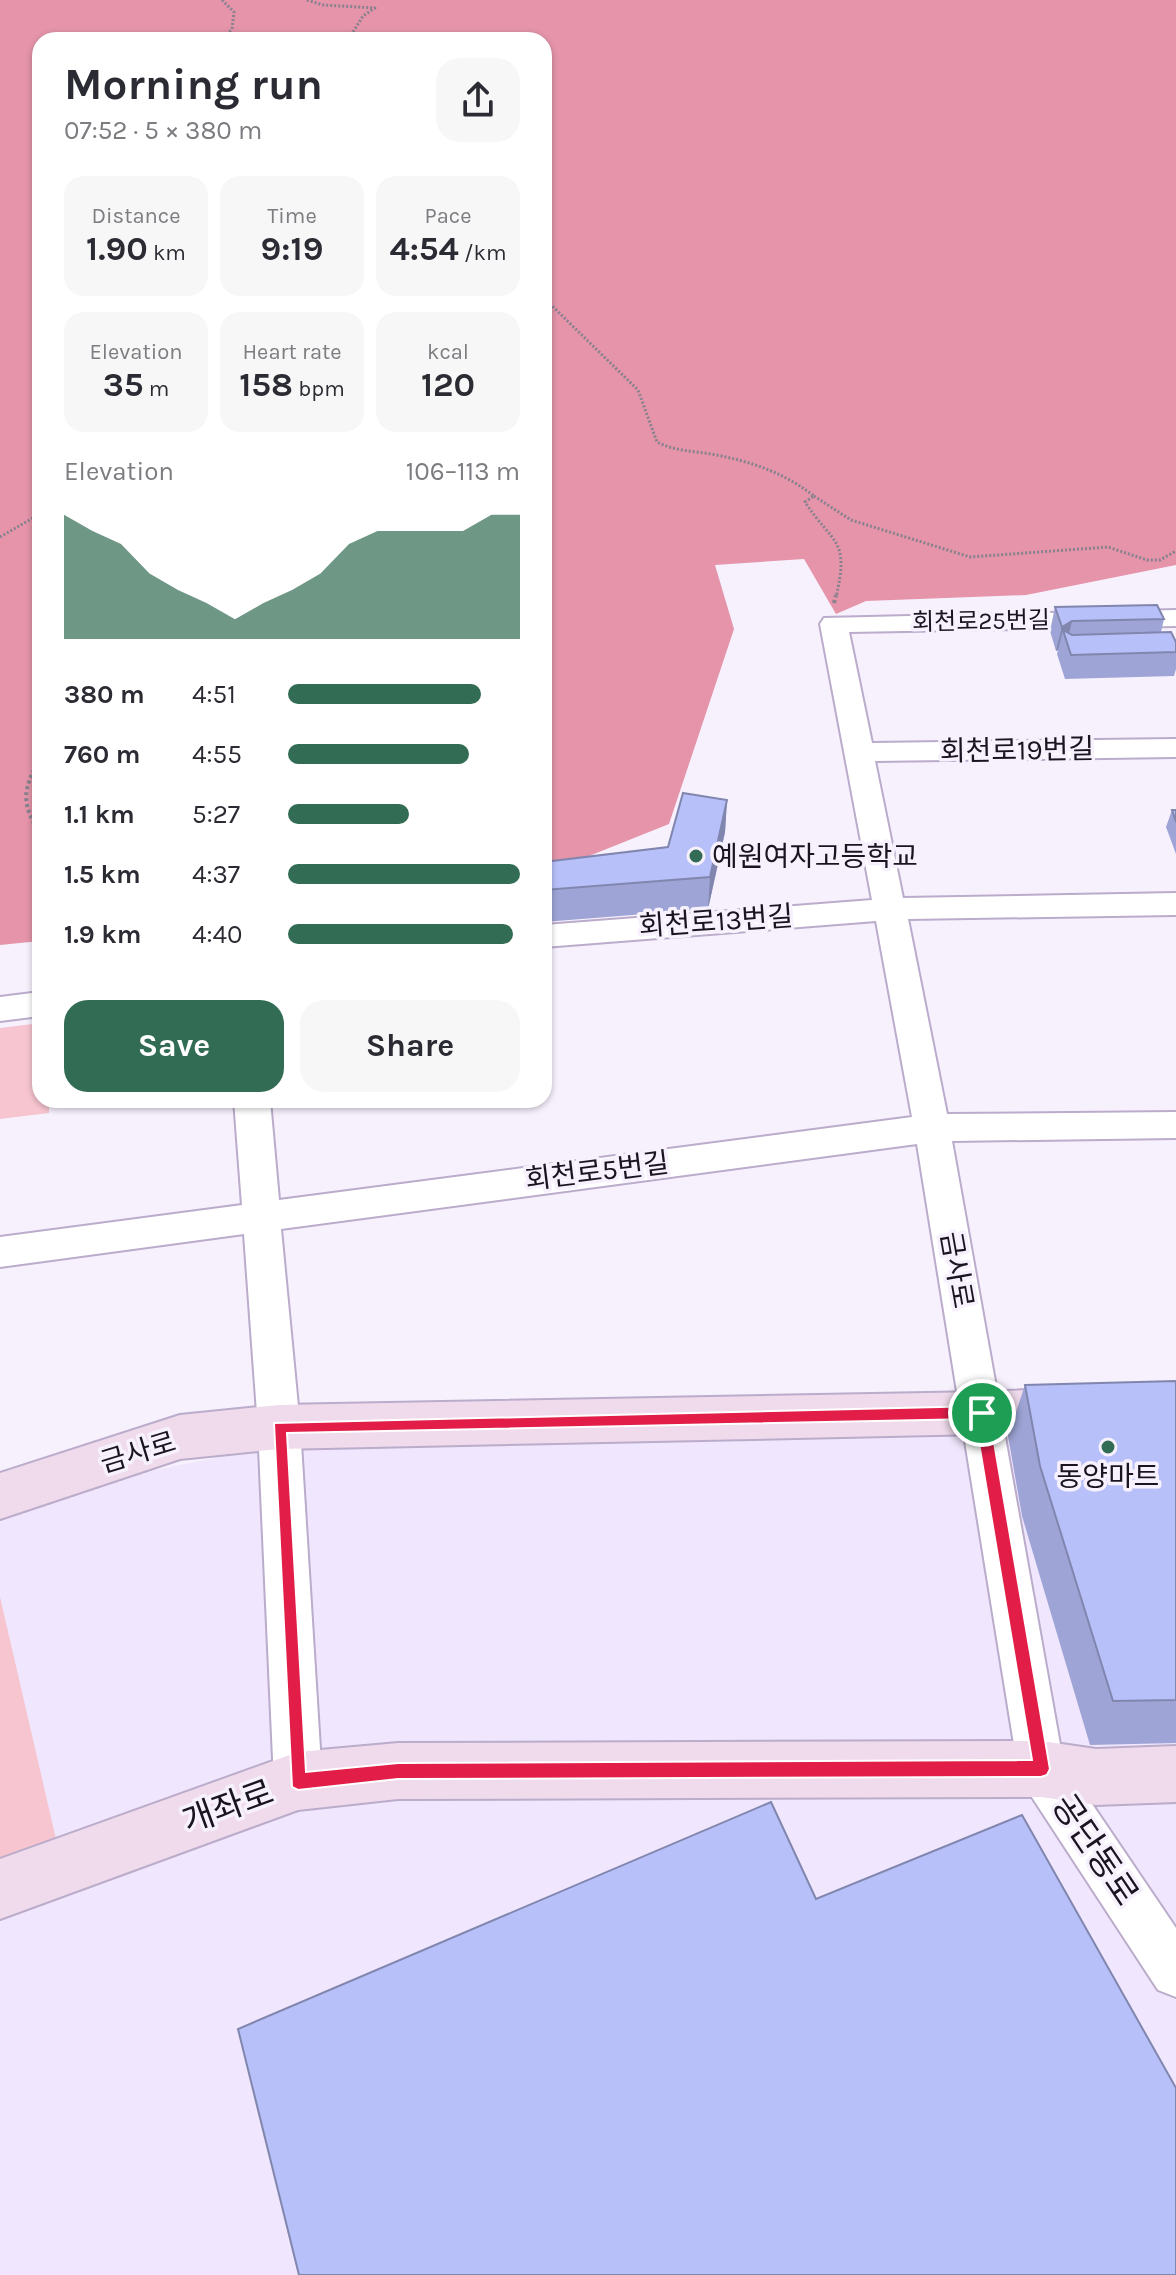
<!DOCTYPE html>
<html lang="en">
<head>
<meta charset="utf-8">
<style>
	body { margin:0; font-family:Karla,"Noto Sans KR",sans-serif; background:#f7f7f7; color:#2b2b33; height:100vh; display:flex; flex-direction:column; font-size:30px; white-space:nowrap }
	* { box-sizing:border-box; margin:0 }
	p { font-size:26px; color:#7c7c81 }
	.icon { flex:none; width:44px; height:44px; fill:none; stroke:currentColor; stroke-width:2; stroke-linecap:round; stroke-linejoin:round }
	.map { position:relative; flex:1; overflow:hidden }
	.drawer { position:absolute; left:32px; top:32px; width:520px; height:1076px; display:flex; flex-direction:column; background:#fff; border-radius:24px; box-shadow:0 2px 6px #0004 }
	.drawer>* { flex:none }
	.pin { position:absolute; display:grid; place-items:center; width:68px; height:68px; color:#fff; margin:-34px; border:4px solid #fff; border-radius:50%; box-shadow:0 2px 8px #0007 }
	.round { display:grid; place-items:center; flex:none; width:84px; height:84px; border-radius:24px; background:#f7f7f7 }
	.head { display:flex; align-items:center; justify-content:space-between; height:136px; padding:0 32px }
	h1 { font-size:44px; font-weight:700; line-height:60px }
	.stats { display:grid; grid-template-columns:repeat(3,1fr); gap:12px; height:136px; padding:8px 32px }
	.stats div { display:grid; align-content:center; border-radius:20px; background:#f7f7f7; text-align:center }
	.stats b { font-size:34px; font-weight:700 }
	.stats small { font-size:22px; font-weight:400 }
	.stats p { font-size:22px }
	.chart { height:224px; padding:16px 32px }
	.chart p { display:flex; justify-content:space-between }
	.chart svg { width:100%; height:144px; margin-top:8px; fill:#326c54; opacity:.7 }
	.cta { display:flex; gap:16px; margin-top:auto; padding:16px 32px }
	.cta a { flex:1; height:92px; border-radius:24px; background:#326c54; color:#fff; font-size:32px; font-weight:700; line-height:92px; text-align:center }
	.cta a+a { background:#f7f7f7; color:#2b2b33 }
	ul { padding:0 32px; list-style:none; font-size:26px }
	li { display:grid; grid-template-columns:128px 96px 1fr; align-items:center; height:60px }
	li i { height:20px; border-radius:10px; background:#326c54 }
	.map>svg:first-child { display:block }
	.built { fill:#f0e6fd }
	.green { fill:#f7c5d0 }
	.forest { fill:#e594a9 }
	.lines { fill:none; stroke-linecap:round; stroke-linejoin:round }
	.street-casing { stroke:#baacca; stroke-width:4 }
	.secondary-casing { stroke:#baacca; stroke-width:4 }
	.path-far1 { stroke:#87828e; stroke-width:3; stroke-dasharray:2 2; stroke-linecap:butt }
	.path { stroke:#87828e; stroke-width:4; stroke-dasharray:3 3; stroke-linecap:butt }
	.street { fill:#fff; fill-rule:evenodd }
	.secondary { fill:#f0dbec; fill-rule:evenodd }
	.wall { fill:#9ea5d6 }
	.shaded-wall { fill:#8186ae }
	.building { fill:#b8c0f9; stroke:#8186ae; stroke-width:2 }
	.route { fill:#e11d48; stroke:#fff; stroke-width:2; fill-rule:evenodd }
	.poi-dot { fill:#326c54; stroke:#f7f1fe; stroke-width:3 }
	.labels { text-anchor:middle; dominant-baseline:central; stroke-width:7; stroke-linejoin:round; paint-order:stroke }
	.far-street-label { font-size:24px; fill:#19141f; stroke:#f7f1fe }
	.street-label { font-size:28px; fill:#19141f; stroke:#f7f1fe }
	.poi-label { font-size:28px; fill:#19141f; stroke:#f7f1fe; text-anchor:start }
	.near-street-label { font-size:34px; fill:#19141f; stroke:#f7f1fe }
</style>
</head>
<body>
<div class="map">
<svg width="1176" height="2275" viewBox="0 0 1176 2275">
	<rect width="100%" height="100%" fill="#f7f1fe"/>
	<polygon class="built" points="1176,1431 1176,2275 0,2275 0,1514 81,1485 280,1445"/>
	<g class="green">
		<polygon points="40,1023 40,1100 49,1100 49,1113 0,1119 0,1028"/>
		<polygon points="0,1597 56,1839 0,1860"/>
	</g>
	<polygon class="forest" points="0,0 1176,0 1176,565 1026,595 866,601 836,614 804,559 715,565 734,629 669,824 544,874 544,40 40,40 40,941 0,945"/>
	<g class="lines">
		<g class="street-casing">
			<g id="street">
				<polygon points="1176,610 1176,626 849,632 872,743 1176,739 1176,757 875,761 903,898 1176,893 1176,915 908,919 947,1114 1176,1112 1176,1138 952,1141 1063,1761 1176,1928 1176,1997 1158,1990 1024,1785 1018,1769 917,1144 281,1229 300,1427 322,1781 315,1798 298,1804 281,1798 274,1781 258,1427 244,1234 0,1267 0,1237 242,1205 234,1100 270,1100 279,1200 912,1117 876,921 544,947 544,925 872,900 820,624 824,618"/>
				<polygon points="40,992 40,1016 0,1021 0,997"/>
			</g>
		</g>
		<g class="secondary-casing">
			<g id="secondary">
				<polygon points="1176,1384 1176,1426 982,1434 279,1449 180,1459 0,1519 0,1473 180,1415 279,1405 982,1392"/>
				<polygon points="1041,1741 1096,1749 1176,1746 1176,1802 1096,1805 1041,1797 398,1799 298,1810 0,1919 0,1859 298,1752 398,1743"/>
			</g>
		</g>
		<g class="path-far1">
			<polyline points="222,0 234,12 232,29 222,40"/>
			<polyline points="307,0 323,5 375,8 363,16 348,40"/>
			<path d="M 544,298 L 638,390 L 657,442 C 674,451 693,451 711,454 C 750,461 783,472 814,496 L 805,502 C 833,545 850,538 836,597"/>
			<polyline points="814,496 851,520 970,557 1108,547 1147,560 1160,560 1176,551"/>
			<polyline points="0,537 40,514"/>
		</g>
		<g class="path">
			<polyline points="834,603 836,595"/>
			<path d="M 40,759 C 22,791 21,802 40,834"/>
		</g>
		<use href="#street" class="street"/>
		<use href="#secondary" class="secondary"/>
	</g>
	<g class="wall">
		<polygon points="1055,607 1164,619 1161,632 1176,642 1176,669 1174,676 1065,679 1057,654 1058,650 1056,651 1050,631"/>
		<polygon points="727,800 725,832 708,909 544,922 544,862 668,847"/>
		<polygon points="1172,810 1176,810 1176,854 1166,827"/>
		<polygon points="1176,1381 1176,1743 1090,1745 1022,1516 1008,1436 1025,1385"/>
	</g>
	<g class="shaded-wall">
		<polygon points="1072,621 1067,642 1063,630 1058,650 1056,651 1062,627"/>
		<polygon points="727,800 725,832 708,909 710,877"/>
	</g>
	<g class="building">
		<polygon points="1157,605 1164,619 1072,621 1062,627 1055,607"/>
		<polygon points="1063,630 1072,635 1171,632 1176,642 1176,652 1071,655"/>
		<polygon points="683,793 727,800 710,877 544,890 544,862 668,847"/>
		<polygon points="1172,810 1176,810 1176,822"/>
		<polygon points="1176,1381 1176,1700 1113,1701 1040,1466 1025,1385"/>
		<polygon points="771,1802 816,1899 1022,1815 1176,2088 1176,2275 299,2275 238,2029"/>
	</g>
	<path class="route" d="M 982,1406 L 989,1413 L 1050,1769 L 1047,1775 L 1041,1777 L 398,1779 L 298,1790 L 292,1787 L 274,1423 ZM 975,1419 L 1032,1760 L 398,1763 L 306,1772 L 287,1433 Z"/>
	<g class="poi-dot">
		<circle cx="696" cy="856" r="8"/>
		<circle cx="1108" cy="1447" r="8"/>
	</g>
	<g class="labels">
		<g class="far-street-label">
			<text transform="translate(981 621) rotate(-1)">회천로25번길</text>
		</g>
		<g class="street-label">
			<text transform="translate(1017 750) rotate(-1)">회천로19번길</text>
			<text transform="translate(716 921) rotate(-4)">회천로13번길</text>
			<text transform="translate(597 1171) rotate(-7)">회천로5번길</text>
			<text transform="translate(957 1270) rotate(80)">금사로</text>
			<text transform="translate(138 1452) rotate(-17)">금사로</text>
		</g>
		<g class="poi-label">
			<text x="712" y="856">예원여자고등학교</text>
			<text x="1108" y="1476" text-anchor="middle">동양마트</text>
		</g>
		<g class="near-street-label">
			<text transform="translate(228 1807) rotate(-20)">개좌로</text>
			<text transform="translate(1095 1850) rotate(56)">공단동로</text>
		</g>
	</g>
</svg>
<div class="pin" style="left:982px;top:1413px;background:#1e9e55"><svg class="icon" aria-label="arrive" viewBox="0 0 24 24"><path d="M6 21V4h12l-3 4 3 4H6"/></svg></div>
<section class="drawer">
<div class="head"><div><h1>Morning run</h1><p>07:52 · 5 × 380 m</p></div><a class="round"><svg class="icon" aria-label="share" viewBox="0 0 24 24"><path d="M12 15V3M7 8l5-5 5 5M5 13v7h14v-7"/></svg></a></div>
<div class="stats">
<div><p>Distance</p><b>1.90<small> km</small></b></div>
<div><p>Time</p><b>9:19</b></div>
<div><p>Pace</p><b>4:54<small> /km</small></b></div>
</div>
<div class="stats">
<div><p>Elevation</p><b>35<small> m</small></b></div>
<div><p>Heart rate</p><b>158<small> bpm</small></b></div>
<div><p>kcal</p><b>120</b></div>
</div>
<div class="chart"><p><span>Elevation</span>106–113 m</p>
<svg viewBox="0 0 160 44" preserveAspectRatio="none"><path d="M0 44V6L10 11L20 15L30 24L40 29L50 33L60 38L70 33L80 29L90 24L100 15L110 11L120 11L130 11L140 11L150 6L160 6V44z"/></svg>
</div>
<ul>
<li><b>380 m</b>4:51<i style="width:83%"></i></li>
<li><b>760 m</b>4:55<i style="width:78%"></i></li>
<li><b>1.1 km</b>5:27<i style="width:52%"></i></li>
<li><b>1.5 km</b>4:37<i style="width:100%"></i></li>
<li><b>1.9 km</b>4:40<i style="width:97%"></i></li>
</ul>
<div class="cta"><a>Save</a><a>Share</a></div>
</section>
</div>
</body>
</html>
